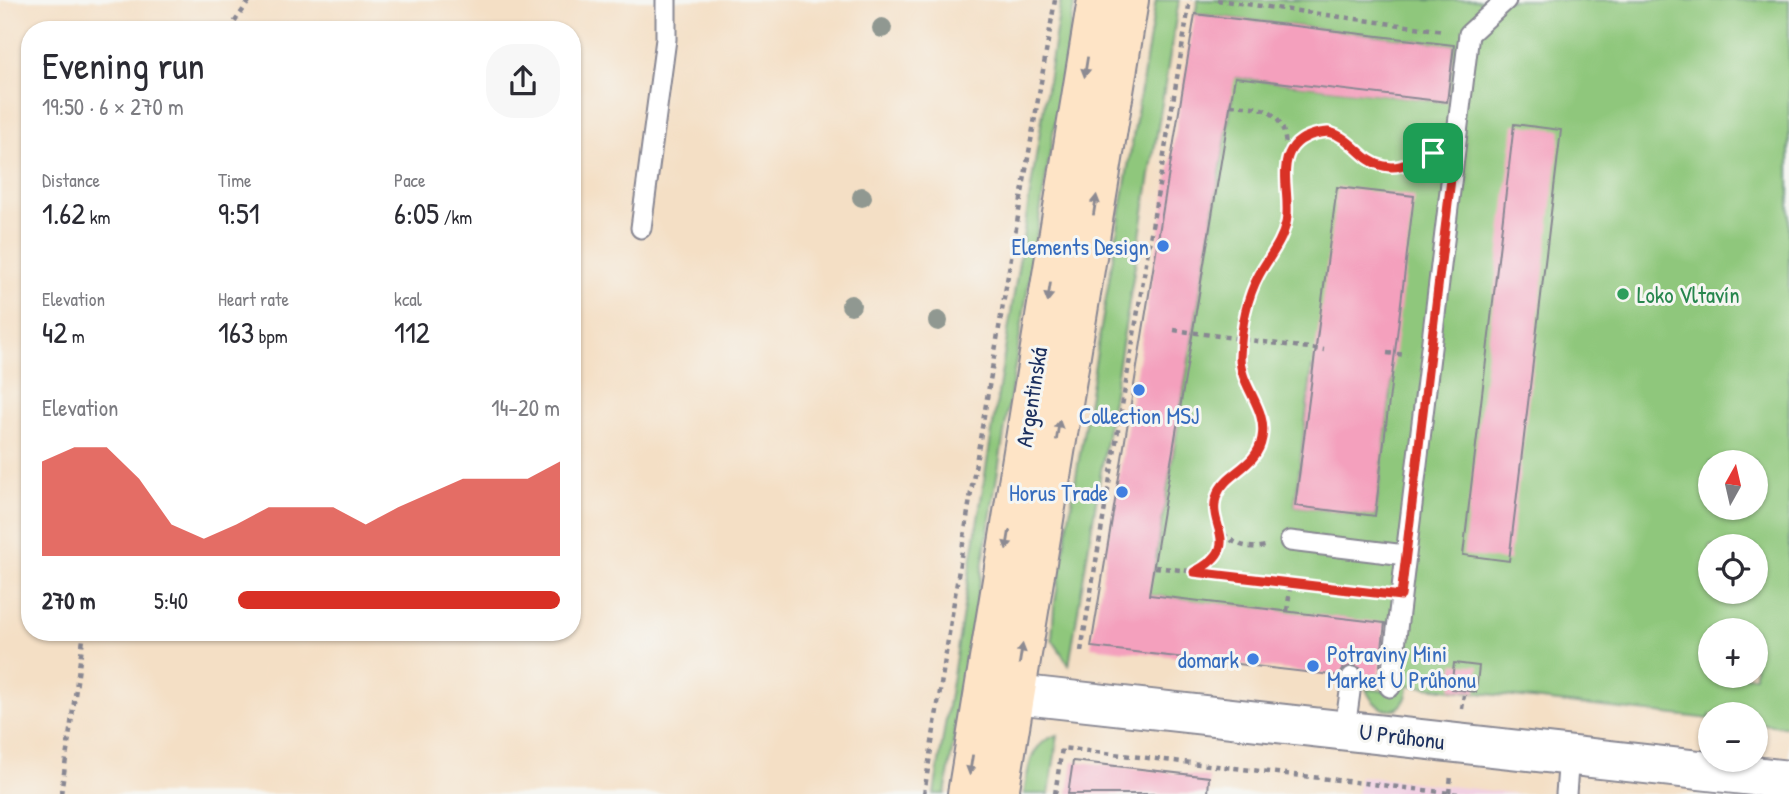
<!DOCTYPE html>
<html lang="en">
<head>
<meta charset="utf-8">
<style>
	body { margin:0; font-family:"Patrick Hand",sans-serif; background:#f7f7f7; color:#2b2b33; height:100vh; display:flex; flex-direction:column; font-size:26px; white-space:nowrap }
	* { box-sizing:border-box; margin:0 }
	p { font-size:23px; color:#7c7c81 }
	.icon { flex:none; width:38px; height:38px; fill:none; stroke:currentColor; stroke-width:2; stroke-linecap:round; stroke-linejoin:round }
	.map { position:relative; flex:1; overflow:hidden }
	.drawer { position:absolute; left:21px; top:21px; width:560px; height:620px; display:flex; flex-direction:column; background:#fff; border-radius:28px; box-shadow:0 2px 5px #0004 }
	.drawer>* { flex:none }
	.needle { width:46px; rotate:8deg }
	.buttons { position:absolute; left:1698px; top:450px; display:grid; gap:14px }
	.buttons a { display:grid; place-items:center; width:70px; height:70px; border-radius:50%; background:#fff; box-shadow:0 2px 5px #0004; font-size:35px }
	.pin { position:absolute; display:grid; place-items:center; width:60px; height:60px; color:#fff; margin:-30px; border-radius:14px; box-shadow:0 4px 10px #0006 }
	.round { display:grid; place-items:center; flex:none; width:74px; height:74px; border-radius:28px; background:#f7f7f7 }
	.overview { display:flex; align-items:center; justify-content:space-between; height:119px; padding:0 21px }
	h1 { font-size:38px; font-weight:600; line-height:52px }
	.stats { display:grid; grid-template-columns:repeat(3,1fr); gap:10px; height:119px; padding:7px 21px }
	.stats div { display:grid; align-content:center }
	.stats b { font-size:30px; font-weight:600 }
	.stats small { font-size:19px; font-weight:400 }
	.stats p { font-size:19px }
	.chart { height:196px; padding:14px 21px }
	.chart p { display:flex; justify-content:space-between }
	.chart svg { width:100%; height:126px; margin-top:7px; fill:#d93025; opacity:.7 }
	ul { padding:0 21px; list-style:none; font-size:23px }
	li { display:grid; grid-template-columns:112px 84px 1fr; align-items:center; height:52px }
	li i { height:18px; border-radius:9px; background:#d93025 }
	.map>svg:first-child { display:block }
	.built { fill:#f1d0e3 }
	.green { fill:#8fc77b; stroke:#557b6c; stroke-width:2; fill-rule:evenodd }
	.building { fill:#f4a0bd }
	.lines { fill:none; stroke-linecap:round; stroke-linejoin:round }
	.lane-casing { stroke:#888792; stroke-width:23 }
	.street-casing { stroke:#888792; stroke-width:42 }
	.secondary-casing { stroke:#888792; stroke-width:42 }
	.path { stroke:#888792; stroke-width:4.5; stroke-dasharray:5 5; stroke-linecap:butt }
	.lane { stroke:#fff; stroke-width:19 }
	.street { stroke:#fff; stroke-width:38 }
	.secondary { stroke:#fee4c6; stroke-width:38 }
	.tree { fill:#909891 }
	.oneway { fill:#8c8a92 }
	.route-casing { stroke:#fff; stroke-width:14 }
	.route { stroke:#d93025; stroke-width:9 }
	.shop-dot { fill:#3f7fe0; stroke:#f6f6f2; stroke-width:2.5 }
	.leisure-dot { fill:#2e9e5b; stroke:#f6f6f2; stroke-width:2.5 }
	.labels { text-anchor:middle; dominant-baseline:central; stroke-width:6; stroke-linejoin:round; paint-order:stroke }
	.shop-label { font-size:23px; fill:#366cbe; stroke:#f6f6f2; text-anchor:end }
	.leisure-label { font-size:23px; fill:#27864d; stroke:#f6f6f2; text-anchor:start }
	.street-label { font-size:23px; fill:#1b2f5e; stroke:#f6f6f2 }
</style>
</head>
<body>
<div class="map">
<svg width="1789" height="794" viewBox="0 0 1789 794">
	<rect width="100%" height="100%" fill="#f6f6f2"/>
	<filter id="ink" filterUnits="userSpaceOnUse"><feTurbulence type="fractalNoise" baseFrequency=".0143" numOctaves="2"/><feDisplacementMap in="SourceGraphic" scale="14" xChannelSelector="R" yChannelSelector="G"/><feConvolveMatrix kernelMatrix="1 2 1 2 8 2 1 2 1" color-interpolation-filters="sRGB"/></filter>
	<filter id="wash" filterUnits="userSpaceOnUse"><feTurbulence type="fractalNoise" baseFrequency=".00686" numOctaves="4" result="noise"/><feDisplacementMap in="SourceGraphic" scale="28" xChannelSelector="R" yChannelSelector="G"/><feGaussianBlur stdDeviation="1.57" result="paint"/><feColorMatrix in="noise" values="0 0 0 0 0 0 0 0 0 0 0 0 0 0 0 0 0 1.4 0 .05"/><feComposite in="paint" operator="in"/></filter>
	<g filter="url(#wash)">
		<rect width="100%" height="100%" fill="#f4dfc5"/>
		<polygon class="built" points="1360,776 1520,794 1357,794"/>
		<g class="green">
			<polygon points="1061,0 1075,0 945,794 934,794"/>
			<polygon points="1156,0 1179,0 1069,665 1052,639 1054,608"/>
			<path d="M 1198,0 L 1789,0 L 1789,727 L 1755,723 L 1755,714 L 1710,714 L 1710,719 L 1408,685 C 1408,717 1377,718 1366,689 L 1396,692 L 1403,626 L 1131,593 L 1134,572 L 1153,575 L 1231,105 L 1232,99 L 1212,96 L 1216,75 L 1447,102 L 1454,45 L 1195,14 ZM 1312,367 L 1392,377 L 1375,516 L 1295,506 ZM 1710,462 L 1755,462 L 1755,508 L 1710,508 ZM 1710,546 L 1755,546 L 1755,592 L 1710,592 ZM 1710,630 L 1755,630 L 1755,676 L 1710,676 Z"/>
			<path d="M 1058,735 L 1049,794 L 1024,794 C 1028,769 1030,742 1058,735 Z"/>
		</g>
		<g id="blocks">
			<g class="building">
				<polygon points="1195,14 1454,45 1447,102 1235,77 1149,595 1385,623 1378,681 1364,679 1360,668 1353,665 1343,669 1340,676 1091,647"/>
				<polygon points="1514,124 1561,130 1509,561 1463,555"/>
				<polygon points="1337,187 1414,196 1375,516 1295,506"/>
				<polygon points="1454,663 1479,666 1476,692 1451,689"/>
				<polygon points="1073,761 1209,777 1208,794 1068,794"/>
			</g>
		</g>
	</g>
	<g filter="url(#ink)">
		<use href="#blocks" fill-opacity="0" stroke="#888792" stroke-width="2"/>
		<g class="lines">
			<g class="lane-casing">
				<g id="lane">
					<polyline points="641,228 666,39 666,0"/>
					<polyline points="1290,541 1405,555"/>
					<polyline points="1390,687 1469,34 1506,0"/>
					<polyline points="1345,729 1352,677"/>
					<polyline points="1566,794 1569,755"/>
				</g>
			</g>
			<g class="street-casing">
				<polyline id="street" points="1015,694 1789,780"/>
			</g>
			<g class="secondary-casing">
				<g id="secondary">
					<polyline points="967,794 1097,0"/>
					<polyline points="999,794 1129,0"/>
				</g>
			</g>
			<g class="path">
				<polyline points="1217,0 1444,31"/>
				<polyline points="229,30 250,0"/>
				<path d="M 1231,105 C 1242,106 1258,106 1267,111 C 1274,114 1279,121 1282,127 C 1289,142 1290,210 1285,227 C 1279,247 1264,263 1255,283 C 1245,304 1242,332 1240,355 C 1238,386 1270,409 1262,441 C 1254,469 1224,474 1216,497 C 1207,529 1236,553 1265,546"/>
				<path d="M 1288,159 C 1292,148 1299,140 1310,135 C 1347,120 1353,159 1381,166 C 1401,170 1410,160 1428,155"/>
				<polyline points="1174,330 1324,350"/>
				<polyline points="1387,353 1407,355"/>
				<polyline points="1155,567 1375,593"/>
				<path d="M 1196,571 C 1213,562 1221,551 1221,531"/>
				<polyline points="1287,611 1291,583"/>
				<polyline points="1081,651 1190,0"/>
				<polyline points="1462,709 1464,695"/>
				<polyline points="1449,793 1451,776"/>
				<polyline points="61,794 84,632"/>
				<polyline points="924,794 972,486 1055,0"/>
				<polyline points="1055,794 1062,748 1458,794"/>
			</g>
			<use href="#lane" class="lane"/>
			<use href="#street" class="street"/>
			<use href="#secondary" class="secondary"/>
		</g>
		<g class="tree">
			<circle cx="882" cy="28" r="10"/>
			<circle cx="862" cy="197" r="10"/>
			<circle cx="851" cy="305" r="10"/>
			<circle cx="938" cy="321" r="10"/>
		</g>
		<defs><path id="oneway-solid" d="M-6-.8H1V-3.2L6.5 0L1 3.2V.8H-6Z" transform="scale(1.75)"/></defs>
		<g class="oneway">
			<use href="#oneway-solid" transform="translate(1086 67) rotate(99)"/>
			<use href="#oneway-solid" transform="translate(1095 205) rotate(-81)"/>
			<use href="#oneway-solid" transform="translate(1049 292) rotate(99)"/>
			<use href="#oneway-solid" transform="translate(1058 430) rotate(-81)"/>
			<use href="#oneway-solid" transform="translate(1008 540) rotate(99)"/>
			<use href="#oneway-solid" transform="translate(1021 654) rotate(-81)"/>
			<use href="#oneway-solid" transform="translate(971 765) rotate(99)"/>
		</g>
	</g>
	<g class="lines" filter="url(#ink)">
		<g class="route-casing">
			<path id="route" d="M 1328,132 C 1353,137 1361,162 1384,166 C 1402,170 1411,160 1426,155 C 1435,152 1445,153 1454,154 L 1401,596 L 1194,572 C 1246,545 1205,527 1217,495 C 1226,471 1257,468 1262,438 C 1268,408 1240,387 1240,357 C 1241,330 1246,299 1259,275 C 1268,258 1282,243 1286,223 C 1291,200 1279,170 1291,150 C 1299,137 1315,133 1328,132 Z"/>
		</g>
		<use href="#route" class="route"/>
	</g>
	<g class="shop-dot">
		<circle cx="1163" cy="246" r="7"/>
		<circle cx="1139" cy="390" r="7"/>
		<circle cx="1122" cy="492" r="7"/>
		<circle cx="1253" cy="659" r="7"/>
		<circle cx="1313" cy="666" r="7"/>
	</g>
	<circle class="leisure-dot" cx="1623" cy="294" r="7"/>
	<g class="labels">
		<g class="shop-label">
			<text x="1149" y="246">Elements Design</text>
			<text x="1139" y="415" text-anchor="middle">Collection MSJ</text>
			<text x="1108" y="492">Horus Trade</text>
			<text x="1327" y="653" text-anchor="start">Potraviny Mini<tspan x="1327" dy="26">Market U Průhonu</tspan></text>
			<text x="1239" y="659">domark</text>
		</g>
		<g class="leisure-label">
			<text x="1637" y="294">Loko Vltavín</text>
		</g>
		<g class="street-label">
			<text transform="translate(1031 397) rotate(-81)">Argentinská</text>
			<text transform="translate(1402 736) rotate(7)">U Průhonu</text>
		</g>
	</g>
</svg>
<div class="buttons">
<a><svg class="needle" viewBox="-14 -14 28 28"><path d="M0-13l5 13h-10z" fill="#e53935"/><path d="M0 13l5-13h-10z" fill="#7c7c81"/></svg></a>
<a><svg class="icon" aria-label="locate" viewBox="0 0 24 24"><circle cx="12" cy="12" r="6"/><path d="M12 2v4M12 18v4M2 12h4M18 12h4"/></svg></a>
<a>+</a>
<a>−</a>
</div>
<div class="pin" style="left:1433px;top:153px;background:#1e9e55"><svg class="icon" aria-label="arrive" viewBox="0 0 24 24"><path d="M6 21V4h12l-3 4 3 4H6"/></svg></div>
<section class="drawer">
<div class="overview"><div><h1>Evening run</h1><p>19:50 · 6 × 270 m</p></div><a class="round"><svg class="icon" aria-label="share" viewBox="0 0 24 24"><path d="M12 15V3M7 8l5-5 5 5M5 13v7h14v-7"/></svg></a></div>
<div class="stats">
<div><p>Distance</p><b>1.62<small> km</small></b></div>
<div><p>Time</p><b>9:51</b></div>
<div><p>Pace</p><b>6:05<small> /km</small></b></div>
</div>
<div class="stats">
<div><p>Elevation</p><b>42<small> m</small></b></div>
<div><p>Heart rate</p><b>163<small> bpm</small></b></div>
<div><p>kcal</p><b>112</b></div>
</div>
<div class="chart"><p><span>Elevation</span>14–20 m</p>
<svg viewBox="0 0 160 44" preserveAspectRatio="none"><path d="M0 44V11L10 6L20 6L30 17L40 33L50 38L60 33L70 27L80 27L90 27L100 33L110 27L120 22L130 17L140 17L150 17L160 11V44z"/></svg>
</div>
<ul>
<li><b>270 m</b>5:40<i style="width:100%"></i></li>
</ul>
</section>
</div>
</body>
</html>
